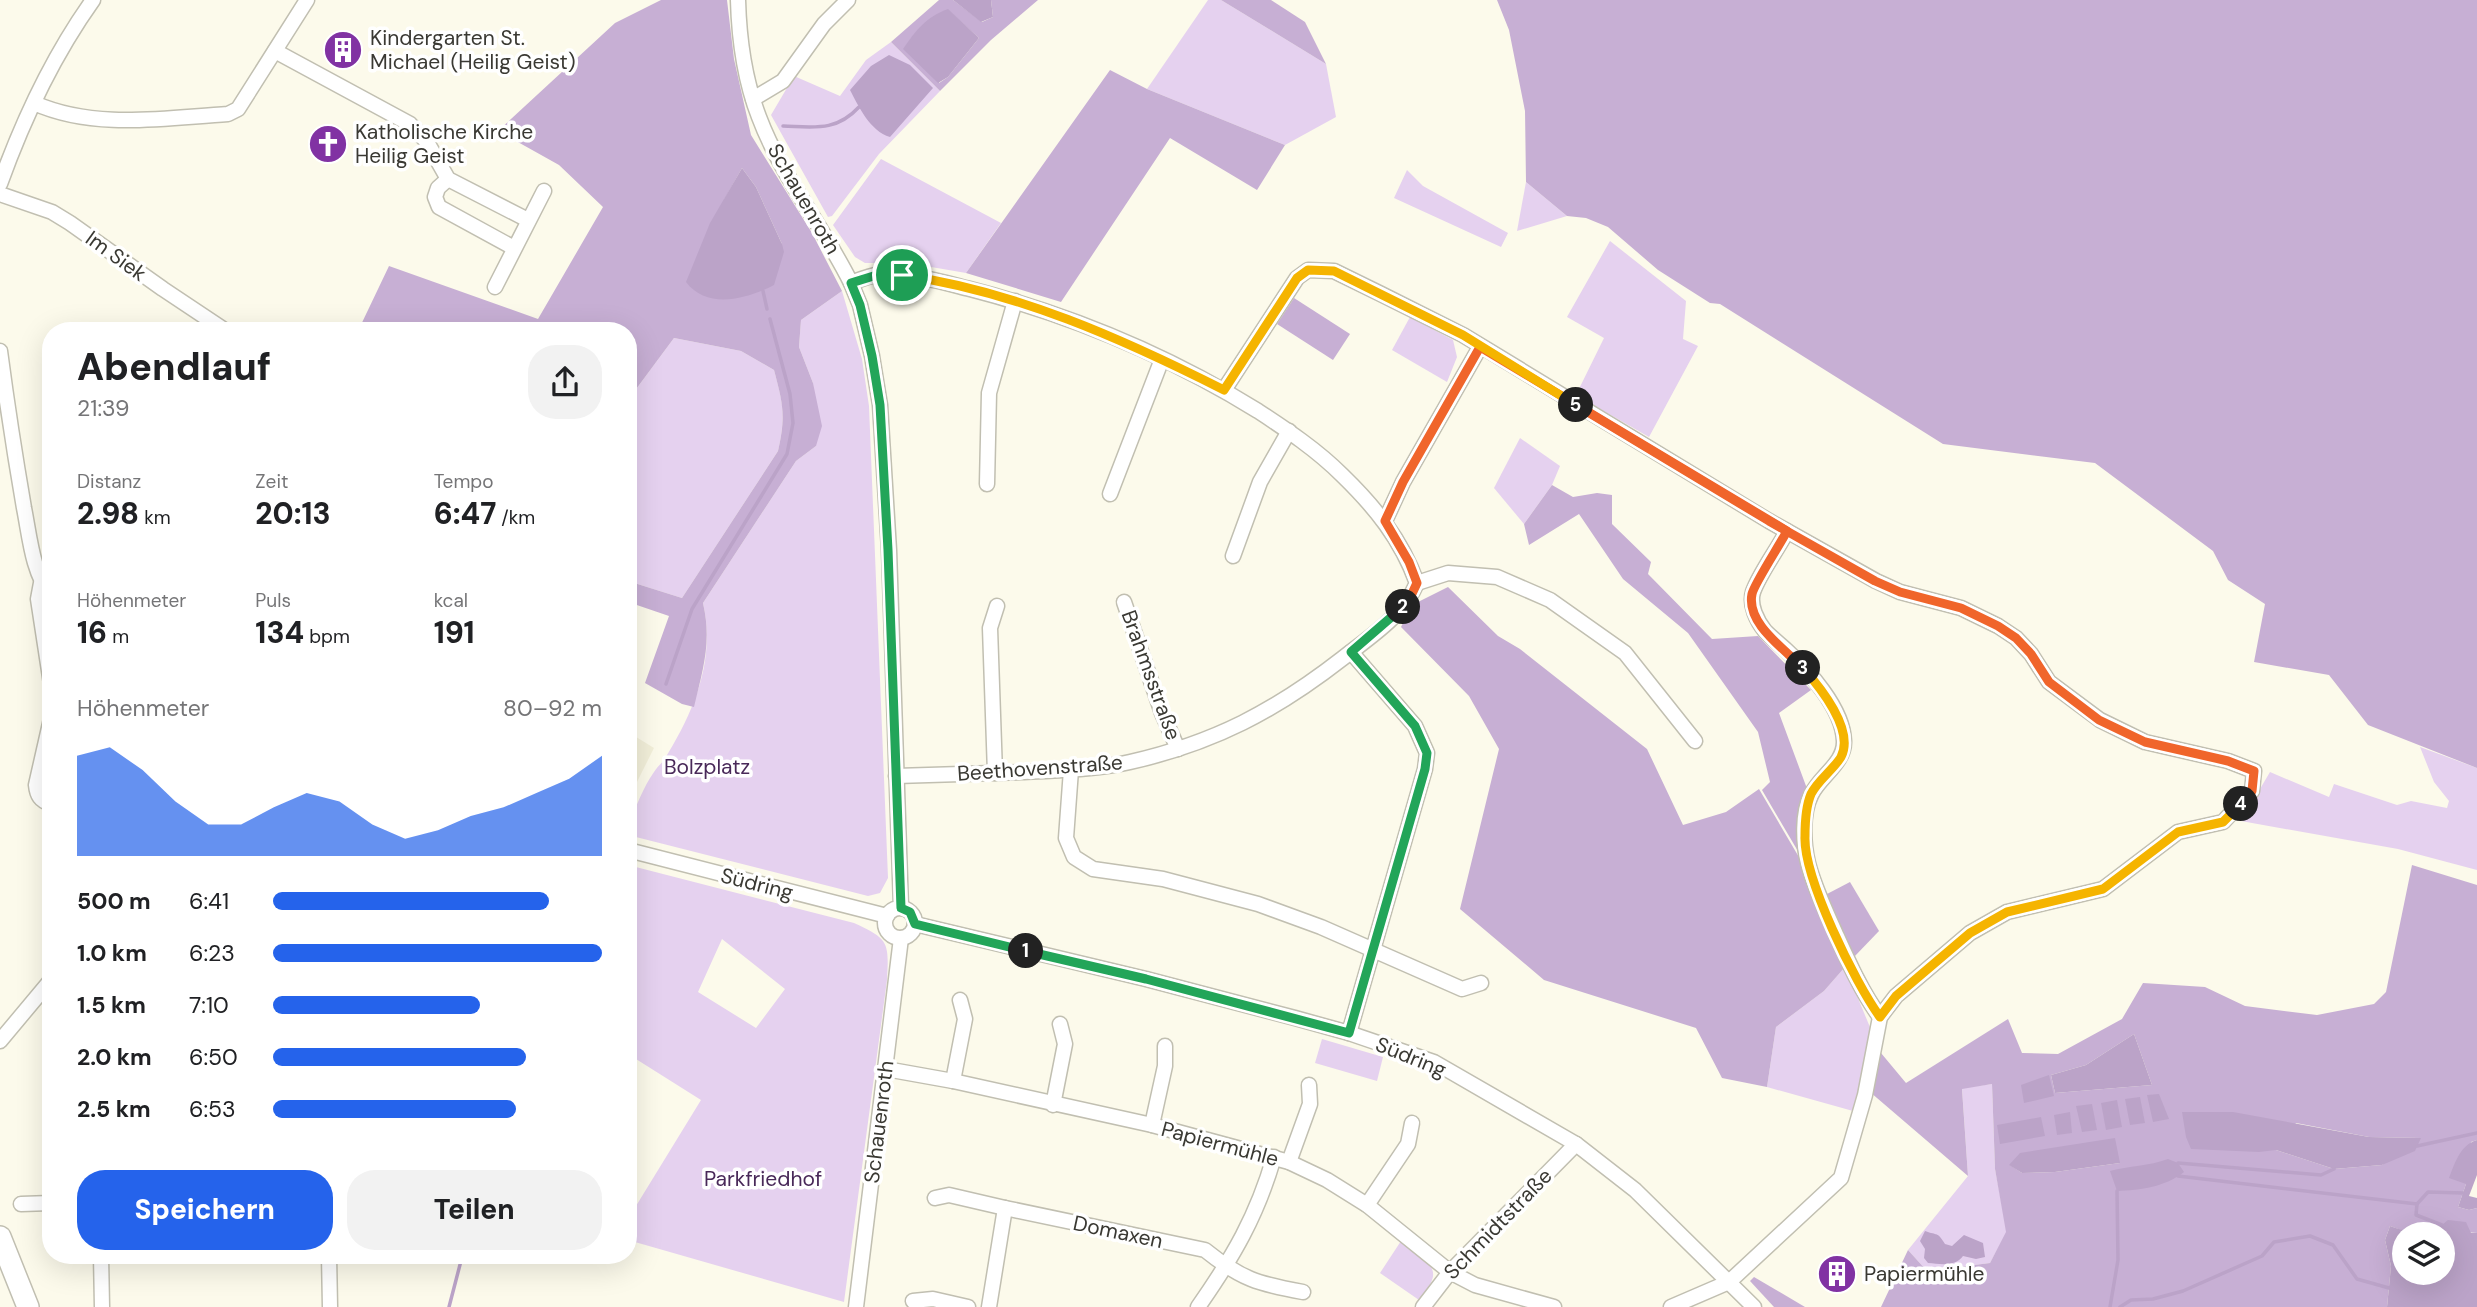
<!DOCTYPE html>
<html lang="de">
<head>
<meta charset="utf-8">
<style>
	body { margin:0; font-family:"DM Sans",sans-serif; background:#f2f2f2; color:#202124; height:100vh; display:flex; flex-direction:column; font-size:26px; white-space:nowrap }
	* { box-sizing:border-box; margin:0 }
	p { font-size:23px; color:#757577 }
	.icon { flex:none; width:38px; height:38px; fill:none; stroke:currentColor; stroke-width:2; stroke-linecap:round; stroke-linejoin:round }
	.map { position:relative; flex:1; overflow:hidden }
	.details { position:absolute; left:42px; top:322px; width:595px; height:942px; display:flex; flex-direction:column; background:#fff; border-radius:28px; box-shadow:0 7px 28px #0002 }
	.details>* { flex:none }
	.fabs { position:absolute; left:2392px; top:1222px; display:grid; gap:14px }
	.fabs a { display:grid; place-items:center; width:63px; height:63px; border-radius:50%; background:#fff; box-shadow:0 7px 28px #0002; font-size:35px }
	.pin { position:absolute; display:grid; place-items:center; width:60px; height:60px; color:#fff; margin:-30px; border:4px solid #fff; border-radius:50%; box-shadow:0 2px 7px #0007 }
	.km { position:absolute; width:35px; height:35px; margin:-18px; border-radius:50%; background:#222; color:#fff; font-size:19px; line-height:35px; text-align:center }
	.round { display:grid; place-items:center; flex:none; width:74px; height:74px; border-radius:28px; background:#f2f2f2 }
	.overview { display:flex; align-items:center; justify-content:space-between; height:119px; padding:0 35px }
	h1 { font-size:38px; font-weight:800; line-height:52px }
	.stats { display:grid; grid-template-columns:repeat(3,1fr); gap:10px; height:119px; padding:7px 35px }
	.stats div { display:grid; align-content:center }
	.stats b { font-size:30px; font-weight:800 }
	.stats small { font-size:19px; font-weight:400 }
	.stats p { font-size:19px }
	.chart { height:196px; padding:14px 35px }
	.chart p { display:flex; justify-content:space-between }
	.chart svg { width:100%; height:126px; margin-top:7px; fill:#2563eb; opacity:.7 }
	.button { display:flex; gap:14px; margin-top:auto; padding:14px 35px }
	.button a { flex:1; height:80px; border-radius:28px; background:#2563eb; color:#fff; font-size:28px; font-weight:800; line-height:80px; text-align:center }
	.button a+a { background:#f2f2f2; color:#202124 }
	ul { padding:0 35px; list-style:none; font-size:23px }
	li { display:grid; grid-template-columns:112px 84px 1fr; align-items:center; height:52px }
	li i { height:18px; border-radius:9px; background:#2563eb }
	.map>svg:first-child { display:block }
	.built { fill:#f2efd9 }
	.green { fill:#e5d1ef; fill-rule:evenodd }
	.forest { fill:#c7afd4; fill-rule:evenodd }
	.water { fill:#bba3c8; fill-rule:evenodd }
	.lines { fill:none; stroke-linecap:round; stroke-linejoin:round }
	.stream { stroke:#bba3c8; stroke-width:3.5 }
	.minor-casing { stroke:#c1bfb1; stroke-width:17 }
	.highway-casing { stroke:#c1bfb1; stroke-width:24 }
	.minor { stroke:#fff; stroke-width:14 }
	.highway { stroke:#fff; stroke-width:21 }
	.split-1-casing { stroke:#fff; stroke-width:14 }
	.split-2-casing { stroke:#fff; stroke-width:14 }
	.split-3-casing { stroke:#fff; stroke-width:14 }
	.split-4-casing { stroke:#fff; stroke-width:14 }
	.split-5-casing { stroke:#fff; stroke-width:14 }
	.split-6-casing { stroke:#fff; stroke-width:14 }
	.split-1 { stroke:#22a559; stroke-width:9 }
	.split-2 { stroke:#22a559; stroke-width:9 }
	.split-3 { stroke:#f0652b; stroke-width:9 }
	.split-4 { stroke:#f5b400; stroke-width:9 }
	.split-5 { stroke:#f0652b; stroke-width:9 }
	.split-6 { stroke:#f5b400; stroke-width:9 }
	.labels { text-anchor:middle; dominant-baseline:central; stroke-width:7; stroke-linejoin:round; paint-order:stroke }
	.poi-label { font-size:21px; fill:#3a3933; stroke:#fff; text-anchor:start }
	.street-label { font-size:21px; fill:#3a3933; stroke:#fff }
	.park-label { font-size:21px; fill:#492959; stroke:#fff }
</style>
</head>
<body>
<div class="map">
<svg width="2477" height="1307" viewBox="0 0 2477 1307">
	<rect width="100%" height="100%" fill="#fcfaeb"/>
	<polygon class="built" points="628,732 654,748 628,800"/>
	<g class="green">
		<polygon points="1208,0 1221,0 1326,64 1336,117 1285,145 1147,89"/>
		<polygon points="891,42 940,91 879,154 832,216 828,217 771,115 794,76 840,96 866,60"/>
		<polygon points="881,159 1001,223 966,273 908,263 865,263 855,257 833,225"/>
		<polygon points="1407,170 1423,186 1508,233 1501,247 1394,198"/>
		<polygon points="1526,182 1567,216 1517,231"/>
		<polygon points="1610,241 1686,301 1683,339 1698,346 1649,437 1576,395 1604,338 1567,317"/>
		<path d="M 842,291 L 862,359 L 869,406 L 888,878 L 880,893 L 868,896 L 628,835 L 628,825 C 636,808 643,787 654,772 C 657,767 661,764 664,760 C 694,712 716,660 703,603 L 796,461 L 816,446 L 813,383 L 799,347 L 801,320 Z"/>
		<polygon points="1410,317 1453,340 1457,357 1447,382 1392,350"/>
		<path d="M 674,338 L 741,351 L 774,370 C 783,403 786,416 778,451 L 682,598 L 628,581 L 628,400 Z"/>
		<polygon points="1520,438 1560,466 1552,485 1524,524 1494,488"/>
		<polygon points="2420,747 2477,768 2477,870 2398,849 2241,821 2270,772 2329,797 2334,784 2397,805 2411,801 2447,808 2449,801 2434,782"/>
		<path d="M 628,865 L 854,923 C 889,939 889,942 887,980 L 844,1302 L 628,1240 L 628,1219 L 701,1100 L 628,1054 ZM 722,939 L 785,989 L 756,1028 L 698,992 Z"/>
		<polygon points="1845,967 1872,1032 1853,1111 1767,1087 1776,1027 1824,991"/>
		<polygon points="1322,1039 1383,1057 1377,1081 1315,1063"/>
		<polygon points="1992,1084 1995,1169 2007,1232 1990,1263 1927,1271 1908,1250 1968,1176 1962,1088"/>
		<path d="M 1401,1241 C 1412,1249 1439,1263 1432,1280 C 1430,1287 1423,1294 1419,1300 L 1380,1273 Z"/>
	</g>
	<g class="forest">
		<path d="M 661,0 L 727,0 L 734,59 L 751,135 L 812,233 L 842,291 L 801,320 L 799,347 L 813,383 L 822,426 L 816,446 L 796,461 L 703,603 C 712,642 703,669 694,707 L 682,704 L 645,683 L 669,616 L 628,602 L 628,581 L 682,598 L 778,451 C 786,416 783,404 774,370 L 741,351 L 674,338 L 628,400 L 628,331 L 358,331 L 389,266 L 538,319 L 603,207 L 559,165 L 498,131 L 615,23 ZM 742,168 L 756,187 L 782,244 L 724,200 Z"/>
		<path d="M 939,0 L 953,0 L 982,22 L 993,17 L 991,0 L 1038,0 L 991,40 L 940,91 L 891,42 ZM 948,10 L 979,38 L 948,77 L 939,83 Z"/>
		<polygon points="1221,0 1271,0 1305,22 1326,64"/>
		<polygon points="1497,0 2477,0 2477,768 2368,725 2329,675 2254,662 2265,604 2228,580 2213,551 2095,463 1943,444 1720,304 1710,303 1658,270 1608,227 1586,218 1567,216 1526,182 1525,111 1509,30"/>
		<polygon points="1110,70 1147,89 1285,145 1257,190 1170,138 1061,302 966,273"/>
		<polygon points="1294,298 1350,334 1333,360 1277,324"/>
		<polygon points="1552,485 1573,497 1597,493 1612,495 1612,524 1651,562 1648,574 1712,639 1758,636 1811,690 1779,713 1809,794 1801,807 1799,853 1762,790 1770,782 1758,732 1688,633 1623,579 1579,514 1529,545 1524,524"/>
		<polygon points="1448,587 1498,636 1520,649 1647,749 1683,825 1726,812 1759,789 1803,864 1845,967 1824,991 1776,1027 1767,1087 1722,1078 1696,1028 1544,980 1460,909 1499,749 1469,696 1401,627 1412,605"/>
		<path d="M 2412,865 L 2477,885 L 2477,1140 L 2471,1142 L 2466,1184 L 2458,1207 L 2469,1210 L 2477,1208 L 2477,1233 L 2438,1230 L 2409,1233 L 2390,1226 L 2385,1240 L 2391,1266 L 2387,1307 L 1881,1307 L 1908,1250 L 1927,1271 L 1990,1263 L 2006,1232 L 1995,1169 L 1992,1084 L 1962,1089 L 1968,1176 L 1870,1092 L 1881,1053 L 1906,1083 L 2008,1019 L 2022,1053 L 2058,1054 L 2122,1019 L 2143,983 L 2205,987 L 2245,1006 L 2317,1015 L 2374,1004 L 2386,992 ZM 2134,1034 L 2152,1085 L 2055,1093 L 2051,1075 L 2086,1065 ZM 2296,1123 L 2369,1137 L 2420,1138 L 2382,1165 L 2334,1169 L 2276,1150 ZM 2120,1163 L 2055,1172 L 2022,1173 L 2010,1165 Z"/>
		<polygon points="1850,882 1879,931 1854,957 1827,894"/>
		<polygon points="1754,1277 1805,1307 1774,1307 1750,1281"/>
	</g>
	<g class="water">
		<polygon points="953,0 991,0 993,17 981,22"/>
		<path d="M 948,9 L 979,38 L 948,77 L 938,83 L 903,49 C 916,30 926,17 948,9 Z"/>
		<path d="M 889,55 L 910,65 L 933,88 L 890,137 C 870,131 859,107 850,90 L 871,66 Z"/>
		<path d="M 742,168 L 756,187 L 782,244 L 784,252 L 774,285 C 747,299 707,310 686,282 L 710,223 Z"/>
		<polygon points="2134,1034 2152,1085 2055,1093 2051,1075 2086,1065"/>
		<polygon points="2049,1075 2054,1096 2024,1103 2021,1085"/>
		<polygon points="2159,1094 2169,1119 2153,1122 2147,1095"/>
		<polygon points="2140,1097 2145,1123 2130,1125 2125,1099"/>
		<polygon points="2117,1100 2122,1127 2106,1130 2101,1103"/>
		<polygon points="2092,1104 2097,1130 2082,1132 2076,1106"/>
		<polygon points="2070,1112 2072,1133 2057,1135 2054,1115"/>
		<polygon points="2182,1112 2233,1112 2369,1137 2421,1138 2415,1151 2382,1165 2334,1169 2276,1150 2259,1152 2191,1149 2186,1137"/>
		<polygon points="2041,1117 2045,1136 2000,1144 1997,1125"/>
		<polygon points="2115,1138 2120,1163 2055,1172 2022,1173 2009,1165 2020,1153"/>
		<path d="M 2477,1140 L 2477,1175 L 2469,1196 L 2477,1198 L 2477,1208 L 2469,1210 L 2458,1207 L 2466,1184 L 2449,1178 C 2455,1163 2460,1145 2477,1140 Z"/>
		<path d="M 2168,1159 L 2178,1163 L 2184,1172 C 2165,1187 2141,1190 2117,1191 L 2110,1171 C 2129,1166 2149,1166 2168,1159 Z"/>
		<path d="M 2448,1220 L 2466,1222 L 2471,1233 L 2477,1233 L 2477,1307 L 2387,1307 L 2391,1266 L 2385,1240 L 2390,1226 C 2411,1234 2430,1237 2448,1220 ZM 2404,1234 L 2443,1234 L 2443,1272 L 2404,1272 Z"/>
		<path d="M 1925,1231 C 1938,1236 1937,1231 1945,1244 L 1952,1246 L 1964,1235 L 1983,1243 L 1985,1257 L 1976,1259 L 1963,1256 C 1955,1267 1941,1264 1928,1263 L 1924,1258 L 1925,1249 L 1920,1241 Z"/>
	</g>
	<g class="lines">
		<g class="stream">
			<path d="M 783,126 C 814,127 836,132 859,107"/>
			<polyline points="763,291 767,309"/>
			<polyline points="666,684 692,609 787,454 793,423 790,394 770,319"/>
			<polyline points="2417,1146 2477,1133"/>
			<polyline points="2178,1163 2321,1175 2334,1169"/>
			<polyline points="2178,1176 2417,1204 2428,1192 2463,1193"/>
			<polyline points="2417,1204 2416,1215 2442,1225"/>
			<polyline points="449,1307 462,1257 457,1255"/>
			<polyline points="2110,1307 2118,1260 2117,1191"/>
			<polyline points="2120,1307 2131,1300 2153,1299 2183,1291 2262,1256 2274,1242 2310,1236 2333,1245 2357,1279 2389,1288"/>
		</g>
		<g class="minor-casing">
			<g id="minor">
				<path d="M 738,0 C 739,38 745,81 759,117 C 781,176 823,226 851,283 L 860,305 L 872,356 L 880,405 L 889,550 L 901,908"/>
				<polyline points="275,51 410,124 427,142 448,179 528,220"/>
				<polyline points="753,99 783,81 824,24 848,0"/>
				<path d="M 34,103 C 95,130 163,118 228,114 L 238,109 L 307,0"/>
				<polyline points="448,179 438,188 435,197 439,207 514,248"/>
				<path d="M 0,184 C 23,120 53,56 93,0"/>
				<polyline points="0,194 52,212 70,223 163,289 226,331"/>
				<path d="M 851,283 C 861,279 872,275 882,274 C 912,273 942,282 970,289 C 1071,315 1169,356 1258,411 C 1287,430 1317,450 1342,475 C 1375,507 1401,539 1417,583 C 1403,616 1371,636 1343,658 C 1275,711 1214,743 1130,762 C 1095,770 1059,770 1024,772 C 981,773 938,775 896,776"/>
				<polyline points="495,287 544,191"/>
				<path d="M 0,351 C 7,404 15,456 24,508 C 30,538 32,571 51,596"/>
				<polyline points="1224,390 1297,278 1308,270 1334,271 1381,294 1463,335 1769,521 1876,581 1900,592 1961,608 1998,626 2016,638 2031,654 2049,682 2100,720 2145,742 2228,761 2254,771 2252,791 2223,822 2178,832 2103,889 2007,912 1970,933 1896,996 1880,1017 1865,1095 1841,1178 1729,1282 1671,1307"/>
				<polyline points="987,484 989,393 1015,301"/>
				<polyline points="1110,494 1162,359"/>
				<polyline points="1385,521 1403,482 1480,347"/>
				<path d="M 1787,531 C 1778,549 1759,574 1753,592 C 1749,605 1757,621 1765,631 C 1771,637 1778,643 1785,649 C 1808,670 1843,708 1844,741 C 1845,763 1820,776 1811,795 C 1802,813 1803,843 1808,863 C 1814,887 1825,909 1835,932 C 1848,961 1861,991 1880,1017"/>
				<polyline points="1233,556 1260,482 1289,431"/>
				<polyline points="41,583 38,599 51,684"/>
				<polyline points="1417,583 1448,573 1497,577 1550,600 1625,653 1695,741"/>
				<polyline points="1124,602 1162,713 1178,749"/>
				<path d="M 51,719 L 36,785 C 37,795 40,801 51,804"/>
				<polyline points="1071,770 1066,838 1074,857 1093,869 1163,879 1258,904 1321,927 1462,989 1481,983"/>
				<polyline points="995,773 990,628 997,606"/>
				<polyline points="628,850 887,916"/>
				<circle cx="900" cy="923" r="15"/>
				<polyline points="915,924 1146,979 1295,1018 1349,1033 1434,1062 1576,1144 1635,1190 1754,1307"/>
				<polyline points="1349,1033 1425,769 1427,753 1415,726 1351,652"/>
				<polyline points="0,1041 51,980"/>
				<polyline points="886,1069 953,1081 1152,1125 1289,1162 1327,1180 1367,1205 1450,1272 1475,1285 1554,1307"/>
				<polyline points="953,1081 965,1019 960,1000"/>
				<polyline points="1053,1105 1065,1044 1060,1024"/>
				<polyline points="1152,1125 1165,1066 1165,1046"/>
				<polyline points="1289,1162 1310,1104 1309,1085"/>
				<polyline points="935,1198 949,1195 1005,1208"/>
				<polyline points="21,1204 51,1203"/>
				<polyline points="1367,1205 1408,1144 1412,1123"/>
				<polyline points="101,1255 102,1307"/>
				<polyline points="329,1255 330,1307"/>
				<polyline points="913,1301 933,1299 968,1307"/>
				<polyline points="856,1307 901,938"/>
				<path d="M 989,1307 L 1005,1208 L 1205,1250 C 1241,1279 1258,1284 1303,1292"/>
				<path d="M 1198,1307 C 1233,1257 1257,1216 1274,1157"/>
				<polyline points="1423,1307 1450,1272 1576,1144"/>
			</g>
		</g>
		<g class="highway-casing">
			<polyline id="highway" points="0,1237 28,1307"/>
		</g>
		<use href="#minor" class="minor"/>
		<use href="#highway" class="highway"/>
	</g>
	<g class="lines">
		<g class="split-1-casing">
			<polyline id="split-1" points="902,275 880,274 851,283 860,305 872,356 880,405 888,550 901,908 910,912 915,924 1026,951"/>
		</g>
		<g class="split-2-casing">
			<polyline id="split-2" points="1026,951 1146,979 1349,1033 1425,769 1427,753 1415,726 1351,652 1403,607"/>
		</g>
		<g class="split-3-casing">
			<path id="split-3" d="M 1403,607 L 1409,600 L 1417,583 L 1409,562 L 1385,521 L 1403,482 L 1480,347 L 1787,531 C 1781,543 1754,584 1752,594 C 1746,624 1785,649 1803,668"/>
		</g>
		<g class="split-4-casing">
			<path id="split-4" d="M 1803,668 C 1820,687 1855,730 1841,757 C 1833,770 1818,780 1811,794 C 1806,806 1805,823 1805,836 C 1803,877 1855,983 1880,1017 L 1896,996 L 1970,933 L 2007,912 L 2103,889 L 2178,832 L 2223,822 L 2241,804"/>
		</g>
		<g class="split-5-casing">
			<polyline id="split-5" points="1576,405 1769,521 1875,581 1900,592 1961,608 1998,626 2016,638 2031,654 2049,682 2099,720 2145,742 2228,761 2254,771 2252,791 2241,804"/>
		</g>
		<g class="split-6-casing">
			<path id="split-6" d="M 902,275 C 1016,291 1123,339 1224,390 L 1297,278 L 1308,270 L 1334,271 L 1463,335 L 1576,405"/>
		</g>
		<use href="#split-1" class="split-1"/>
		<use href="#split-2" class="split-2"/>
		<use href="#split-3" class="split-3"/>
		<use href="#split-4" class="split-4"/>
		<use href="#split-5" class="split-5"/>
		<use href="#split-6" class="split-6"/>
	</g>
	<defs>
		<g id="building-disc" transform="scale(2.0125)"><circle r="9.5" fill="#8132a3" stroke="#fff"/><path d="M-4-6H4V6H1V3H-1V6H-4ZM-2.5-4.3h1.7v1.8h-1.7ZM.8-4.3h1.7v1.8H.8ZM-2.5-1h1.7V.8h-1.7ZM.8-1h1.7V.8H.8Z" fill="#fff"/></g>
		<g id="church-disc" transform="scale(2.0125)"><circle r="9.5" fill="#8132a3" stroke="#fff"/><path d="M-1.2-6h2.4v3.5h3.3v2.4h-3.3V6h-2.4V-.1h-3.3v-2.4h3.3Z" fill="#fff"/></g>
	</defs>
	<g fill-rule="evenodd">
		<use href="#building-disc" x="343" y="50"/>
		<use href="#church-disc" x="328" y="144"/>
		<use href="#building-disc" x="1837" y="1274"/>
	</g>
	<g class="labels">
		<g class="poi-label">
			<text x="370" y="38">Kindergarten St.<tspan x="370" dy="24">Michael (Heilig Geist)</tspan></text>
			<text x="355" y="132">Katholische Kirche<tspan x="355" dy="24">Heilig Geist</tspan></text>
			<text x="1864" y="1274">Papiermühle</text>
		</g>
		<g class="street-label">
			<text transform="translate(804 199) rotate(60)">Schauenroth</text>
			<text transform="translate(116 256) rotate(36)">Im Siek</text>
			<text transform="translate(1151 675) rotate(70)">Brahmsstraße</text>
			<text transform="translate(1040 768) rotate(-4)">Beethovenstraße</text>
			<text transform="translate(757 884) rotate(14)">Südring</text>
			<text transform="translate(1411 1057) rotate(22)">Südring</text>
			<text transform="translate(879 1122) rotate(-83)">Schauenroth</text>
			<text transform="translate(1220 1144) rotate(15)">Papiermühle</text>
			<text transform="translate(1498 1224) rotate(-46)">Schmidtstraße</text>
			<text transform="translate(1118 1232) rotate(12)">Domaxen</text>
		</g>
		<g class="park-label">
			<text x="707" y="767">Bolzplatz</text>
			<text x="763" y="1179">Parkfriedhof</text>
		</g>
	</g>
</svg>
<div class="fabs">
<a><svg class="icon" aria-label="layers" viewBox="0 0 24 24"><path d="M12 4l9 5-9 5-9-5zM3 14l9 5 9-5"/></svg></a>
</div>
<div class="pin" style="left:902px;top:275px;background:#1e9e55"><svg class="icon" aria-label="arrive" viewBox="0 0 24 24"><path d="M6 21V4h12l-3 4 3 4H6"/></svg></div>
<b class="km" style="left:1026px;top:951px">1</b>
<b class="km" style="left:1403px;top:607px">2</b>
<b class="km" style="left:1803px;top:668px">3</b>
<b class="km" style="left:2241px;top:804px">4</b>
<b class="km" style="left:1576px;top:405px">5</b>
<section class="details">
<div class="overview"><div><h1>Abendlauf</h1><p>21:39</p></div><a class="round"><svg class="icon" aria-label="share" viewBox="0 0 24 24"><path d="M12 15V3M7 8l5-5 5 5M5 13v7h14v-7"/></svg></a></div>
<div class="stats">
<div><p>Distanz</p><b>2.98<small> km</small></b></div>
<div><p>Zeit</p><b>20:13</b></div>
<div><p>Tempo</p><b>6:47<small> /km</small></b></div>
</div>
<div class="stats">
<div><p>Höhenmeter</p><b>16<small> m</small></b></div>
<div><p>Puls</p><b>134<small> bpm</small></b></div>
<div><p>kcal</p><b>191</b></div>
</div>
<div class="chart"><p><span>Höhenmeter</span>80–92 m</p>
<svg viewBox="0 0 160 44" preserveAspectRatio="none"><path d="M0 44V9L10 6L20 14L30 25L40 33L50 33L60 27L70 22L80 25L90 33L100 38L110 35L120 30L130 27L140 22L150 17L160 9V44z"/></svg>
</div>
<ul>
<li><b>500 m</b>6:41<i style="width:84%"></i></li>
<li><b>1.0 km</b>6:23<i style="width:100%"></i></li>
<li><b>1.5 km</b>7:10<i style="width:63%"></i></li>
<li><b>2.0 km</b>6:50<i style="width:77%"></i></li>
<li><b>2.5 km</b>6:53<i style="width:74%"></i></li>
</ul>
<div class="button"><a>Speichern</a><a>Teilen</a></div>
</section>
</div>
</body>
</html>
